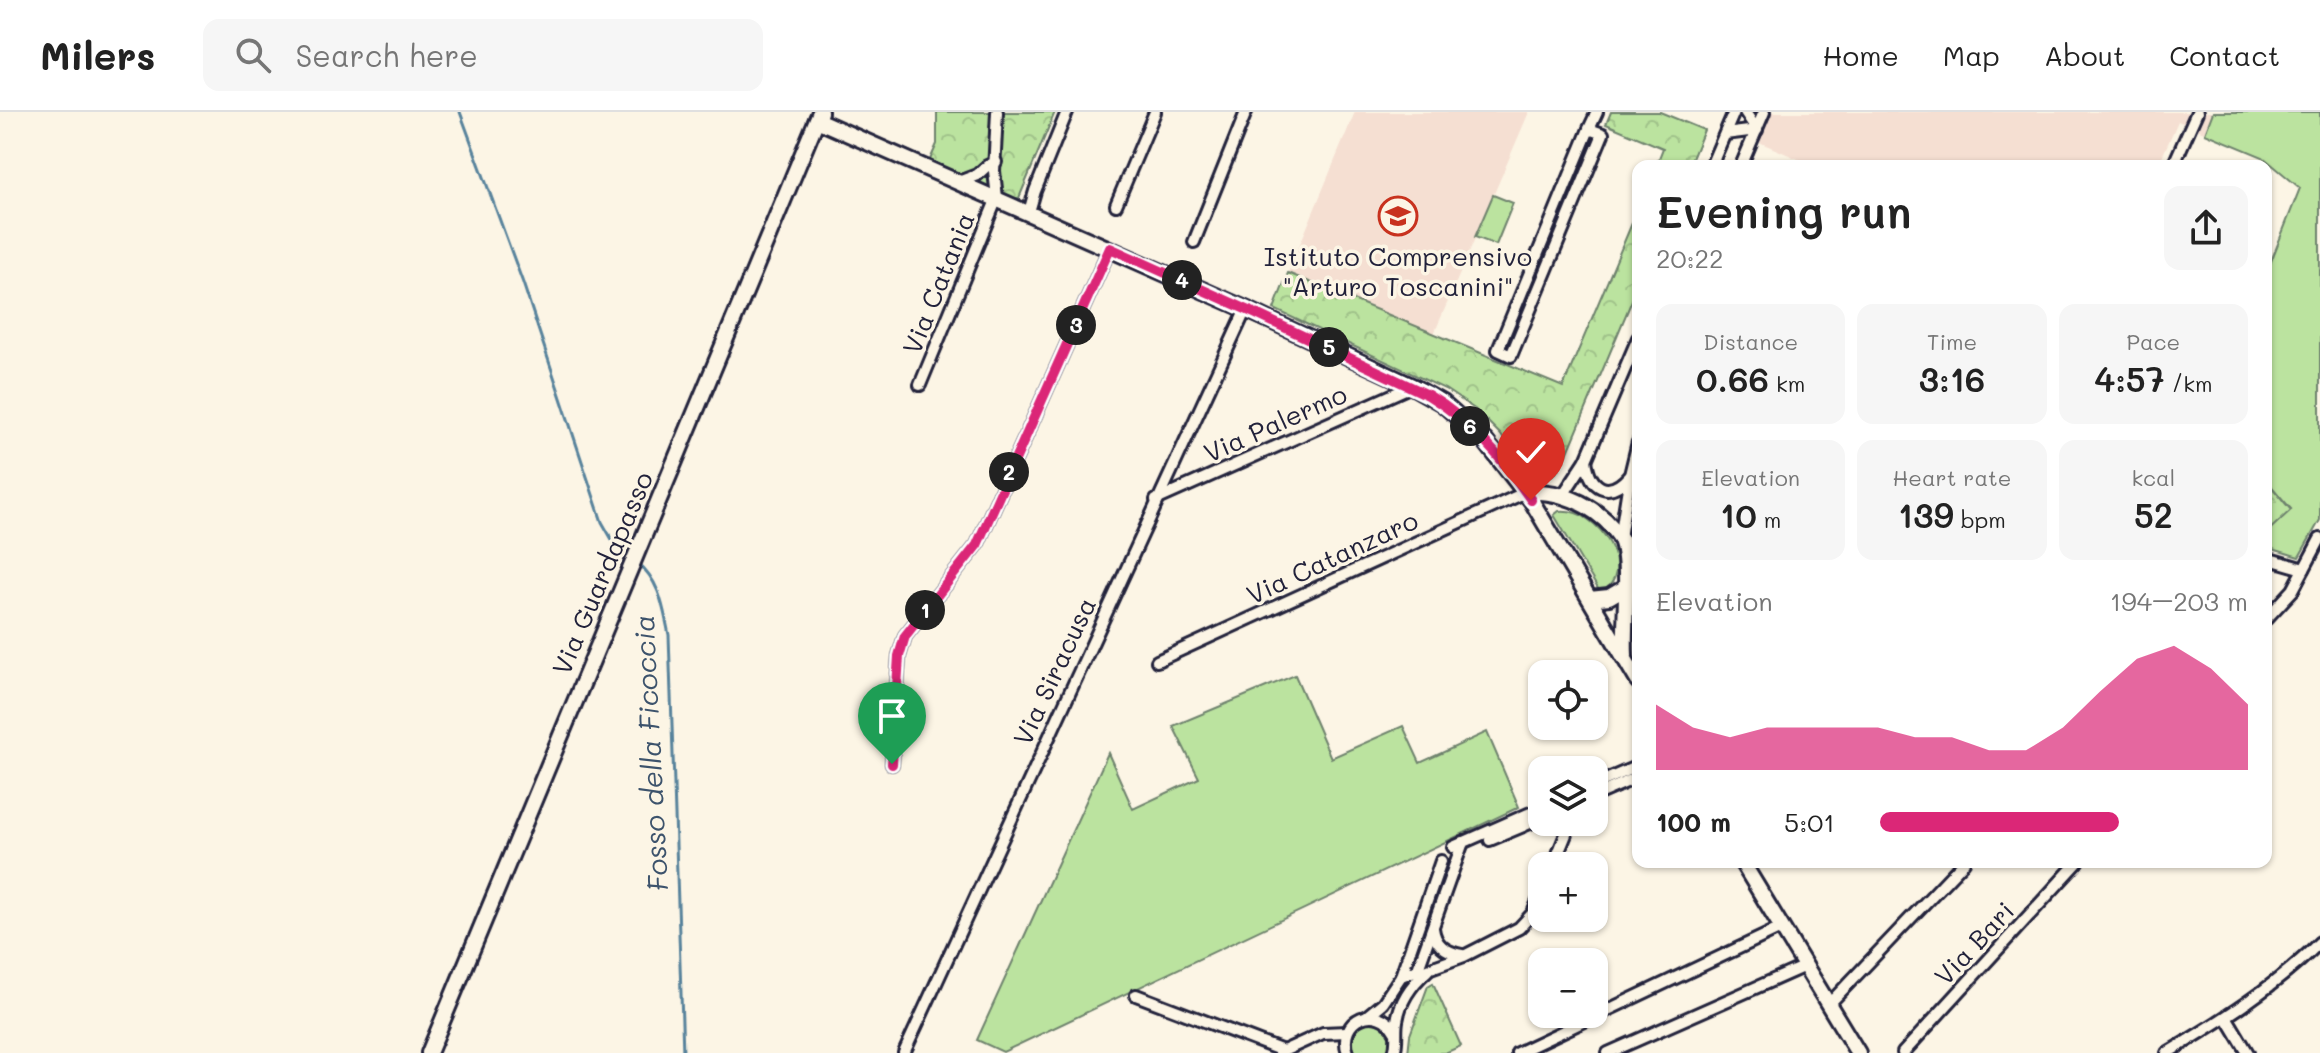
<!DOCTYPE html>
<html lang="en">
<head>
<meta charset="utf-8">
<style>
	body { margin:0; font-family:Mali,sans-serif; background:#f6f6f6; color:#222; height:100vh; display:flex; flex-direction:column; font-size:30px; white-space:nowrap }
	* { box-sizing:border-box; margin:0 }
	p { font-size:26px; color:#767676 }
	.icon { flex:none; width:44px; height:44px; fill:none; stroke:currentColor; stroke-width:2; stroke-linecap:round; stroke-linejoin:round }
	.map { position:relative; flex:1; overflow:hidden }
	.side { position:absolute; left:1632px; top:48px; width:640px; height:708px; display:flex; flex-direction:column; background:#fff; border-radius:16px; box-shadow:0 2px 6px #0004 }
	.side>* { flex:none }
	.fabs { position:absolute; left:1528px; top:548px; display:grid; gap:16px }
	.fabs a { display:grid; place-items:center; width:80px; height:80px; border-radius:16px; background:#fff; box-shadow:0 2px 6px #0004; font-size:40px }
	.pin { position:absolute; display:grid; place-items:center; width:68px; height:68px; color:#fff; margin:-82px -34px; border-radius:50% 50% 50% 0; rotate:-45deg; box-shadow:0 0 8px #0007 }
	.pin .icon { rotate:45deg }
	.km { position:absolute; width:40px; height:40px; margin:-20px; border-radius:50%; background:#222; color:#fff; font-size:22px; line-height:40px; text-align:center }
	.round { display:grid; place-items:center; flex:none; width:84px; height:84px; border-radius:16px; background:#f6f6f6 }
	.overview { display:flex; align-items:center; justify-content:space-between; height:136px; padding:0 24px }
	h1 { font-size:44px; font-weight:600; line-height:60px }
	.figures { display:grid; grid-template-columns:repeat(3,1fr); gap:12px; height:136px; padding:8px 24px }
	.figures div { display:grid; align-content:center; border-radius:16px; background:#f6f6f6; text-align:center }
	.figures b { font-size:34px; font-weight:600 }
	.figures small { font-size:22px; font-weight:400 }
	.figures p { font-size:22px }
	.chart { height:224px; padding:16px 24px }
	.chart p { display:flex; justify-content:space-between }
	.chart svg { width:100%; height:144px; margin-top:8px; fill:#db2777; opacity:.7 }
	ul { padding:0 24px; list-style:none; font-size:26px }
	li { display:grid; grid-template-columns:128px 96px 1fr; align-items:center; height:60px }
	li i { height:20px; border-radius:10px; background:#db2777 }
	header { display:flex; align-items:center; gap:48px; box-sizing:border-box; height:112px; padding:0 40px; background:#fff; border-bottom:2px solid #e0e0e0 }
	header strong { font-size:38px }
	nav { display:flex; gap:44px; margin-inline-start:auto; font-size:28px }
	.search { width:560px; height:72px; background:#f6f6f6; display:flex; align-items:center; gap:20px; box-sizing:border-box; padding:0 28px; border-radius:16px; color:#767676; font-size:30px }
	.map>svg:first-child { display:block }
	.built { fill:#f5dfd2 }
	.green { fill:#bbe39f; stroke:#6e826d; stroke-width:2 }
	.park { fill:url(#park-crowns); stroke:#6e826d; stroke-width:2 }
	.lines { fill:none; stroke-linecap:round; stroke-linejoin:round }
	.stream { stroke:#59839c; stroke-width:3 }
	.street-casing { stroke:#22223b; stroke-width:16 }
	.secondary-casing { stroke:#22223b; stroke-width:20 }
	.street { stroke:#fcf5e5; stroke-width:10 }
	.secondary { stroke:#fcf5e5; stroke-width:14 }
	.route-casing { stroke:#fff; stroke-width:16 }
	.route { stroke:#db2777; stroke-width:10 }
	.labels { text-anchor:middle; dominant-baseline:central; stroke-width:7; stroke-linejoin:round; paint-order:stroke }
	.poi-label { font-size:26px; fill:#22223b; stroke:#fcf5e5 }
	.street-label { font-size:26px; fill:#22223b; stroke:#fcf5e5 }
	.water-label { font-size:28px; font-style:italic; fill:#3d536c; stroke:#fcf5e5 }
</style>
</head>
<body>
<header>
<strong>Milers</strong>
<div class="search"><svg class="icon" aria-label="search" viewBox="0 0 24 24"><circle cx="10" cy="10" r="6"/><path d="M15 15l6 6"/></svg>Search here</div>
<nav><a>Home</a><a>Map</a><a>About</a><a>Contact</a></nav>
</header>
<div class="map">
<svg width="2320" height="941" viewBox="0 0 2320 941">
	<defs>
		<pattern id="park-crowns" width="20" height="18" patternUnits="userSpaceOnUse" patternTransform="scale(2)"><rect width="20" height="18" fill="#bbe39f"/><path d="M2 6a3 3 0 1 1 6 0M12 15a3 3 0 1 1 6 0" fill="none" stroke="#a0c28a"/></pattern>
	</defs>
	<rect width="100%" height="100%" fill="#fcf5e5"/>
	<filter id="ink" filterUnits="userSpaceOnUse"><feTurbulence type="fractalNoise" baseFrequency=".0125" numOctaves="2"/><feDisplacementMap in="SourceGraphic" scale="16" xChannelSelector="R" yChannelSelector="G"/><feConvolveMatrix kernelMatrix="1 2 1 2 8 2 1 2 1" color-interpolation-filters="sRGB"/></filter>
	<g filter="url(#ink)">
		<g class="built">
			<polygon points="1355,0 1529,0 1434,222 1288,161"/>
			<polygon points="1772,0 2320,0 2320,234 2266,162 2300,76 2263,45 2178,9 2158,54 1814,54 1759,30"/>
		</g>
		<g class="green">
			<polygon points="2213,0 2320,0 2320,408 2299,445 2266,435 2266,421 2291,397 2266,368 2266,162 2300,76 2263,45 2205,21"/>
			<polygon points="1493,83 1513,91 1496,133 1475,125"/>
			<path d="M 1559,399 C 1601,395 1639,463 1600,480 L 1554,403 Z"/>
			<polygon points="1295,563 1331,646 1403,614 1420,651 1487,620 1519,695 1003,940 977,928 1108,641 1133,697 1199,666 1173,614"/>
			<path d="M 1368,908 L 1383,911 L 1392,923 L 1389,941 L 1354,941 C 1348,926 1352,914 1368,908 Z"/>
		</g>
		<g class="park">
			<polygon points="937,0 1055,0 1019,86 1013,87 929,50 937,32"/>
			<polygon points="1611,0 1660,0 1704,18 1689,54 1656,54 1663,36 1606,12"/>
			<polygon points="1638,97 1638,174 1566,345 1556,361 1551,364 1539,364 1533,361 1522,352 1500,322 1476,298 1445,277 1274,197 1288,161 1563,275"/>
			<polygon points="2266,368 2291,398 2266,421"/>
			<polygon points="1433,871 1461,934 1445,941 1408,941 1410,923 1428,874"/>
		</g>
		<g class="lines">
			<g class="stream">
				<polyline points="460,0 523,171 602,410 614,431 631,445"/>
				<path d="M 637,450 C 660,469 663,495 669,523 L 683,941"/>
			</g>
			<g class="street-casing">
				<g id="street">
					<polygon points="1589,17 1603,22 1511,244 1498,238"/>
					<polyline points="1589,17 1597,0"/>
					<polyline points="1725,22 1757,18 1745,0"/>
					<polyline points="1711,54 1734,0"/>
					<polyline points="1741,54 1764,0"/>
					<polyline points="2173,54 2197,0"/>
					<polyline points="961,69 977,63 987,54 996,50"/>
					<polyline points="1116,93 1155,0"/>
					<polyline points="1029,100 1035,79 1067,0"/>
					<polyline points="1194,130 1246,0"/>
					<polyline points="920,273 997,86 994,59 997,0"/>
					<polyline points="1638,330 1630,363 1620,426 1638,438"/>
					<path d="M 1586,348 C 1590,376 1608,388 1629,364"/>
					<polyline points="1563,383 1586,348 1638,226"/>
					<polyline points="1156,388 1412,274"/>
					<polyline points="2266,446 2304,457"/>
					<polyline points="2266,507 2293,478 2320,427"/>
					<polyline points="1157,549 1526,380"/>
					<polyline points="892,652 899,544 905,524 977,433 1110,136"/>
					<polyline points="1594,673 1638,654"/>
					<polyline points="1594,684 1638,665"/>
					<polyline points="1490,728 1542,706"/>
					<polyline points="1453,735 1542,696"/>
					<polyline points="1553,754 1571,710"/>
					<path d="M 1433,816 C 1435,833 1446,840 1462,843"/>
					<polyline points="1417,859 1463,730"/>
					<polyline points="1401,864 1441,749"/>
					<polyline points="1136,883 1283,939"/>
					<polyline points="1829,892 1964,750"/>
					<polyline points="1367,904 1383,891 1401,864 1411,860 1428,857 1464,844 1519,816 1533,801 1542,780"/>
					<polyline points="2227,906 2248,941"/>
					<polyline points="904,941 1246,197"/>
					<polyline points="1279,941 1323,921 1347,920"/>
					<path d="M 1348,941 C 1336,907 1379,889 1395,920"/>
					<path d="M 1394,941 C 1398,930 1395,920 1397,909 C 1400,889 1412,872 1427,859"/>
					<polyline points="1517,941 1781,816"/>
					<polyline points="1608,941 1805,854"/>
					<polyline points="1903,941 2078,750"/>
					<path d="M 2167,941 C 2221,909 2275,875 2320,830"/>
				</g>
			</g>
			<g class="secondary-casing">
				<g id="secondary">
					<polyline points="817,8 1252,200 1412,274 1442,291 1485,329 1531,388 1638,569"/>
					<path d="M 1526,380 C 1548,379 1567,383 1586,394 C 1598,401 1611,412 1619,424 C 1632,445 1623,514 1625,543"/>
					<polyline points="1590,487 1609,485 1626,475"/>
					<polyline points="1742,750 1858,941"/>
					<polyline points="429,941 820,0"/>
				</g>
			</g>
			<use href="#street" class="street"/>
			<use href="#secondary" class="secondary"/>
		</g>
	</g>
	<g class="lines" filter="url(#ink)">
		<g class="route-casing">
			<path id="route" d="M 892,652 L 899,544 L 905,524 L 977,433 L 1110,136 L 1252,200 L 1428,283 C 1471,309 1503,347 1531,388"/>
		</g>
		<use href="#route" class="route"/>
	</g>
	<defs>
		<g id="school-ring" transform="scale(2)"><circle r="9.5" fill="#fcf5e5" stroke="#c8321e" stroke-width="1.5"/><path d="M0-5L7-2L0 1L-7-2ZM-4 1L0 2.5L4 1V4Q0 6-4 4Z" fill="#c8321e"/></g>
	</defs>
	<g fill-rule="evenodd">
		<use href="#school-ring" x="1398" y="104"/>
	</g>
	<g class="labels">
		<g class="poi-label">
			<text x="1398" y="144">Istituto Comprensivo<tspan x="1398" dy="30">"Arturo Toscanini"</tspan></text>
		</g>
		<g class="street-label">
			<text transform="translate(938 171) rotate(-68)">Via Catania</text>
			<text transform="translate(1275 311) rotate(-24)">Via Palermo</text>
			<text transform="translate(1332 445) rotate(-25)">Via Catanzaro</text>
			<text transform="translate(602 461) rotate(-67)">Via Guardapasso</text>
			<text transform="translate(1054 559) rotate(-65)">Via Siracusa</text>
			<text transform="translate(1974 831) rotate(-47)">Via Bari</text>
		</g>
		<g class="water-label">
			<text transform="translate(650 641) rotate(-93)">Fosso della Ficoccia</text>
		</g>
	</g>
</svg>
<div class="fabs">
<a><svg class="icon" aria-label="locate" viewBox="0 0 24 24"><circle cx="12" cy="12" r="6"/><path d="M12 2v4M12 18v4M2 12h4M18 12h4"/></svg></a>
<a><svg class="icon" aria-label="layers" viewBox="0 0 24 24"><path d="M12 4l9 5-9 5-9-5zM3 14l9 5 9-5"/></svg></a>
<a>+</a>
<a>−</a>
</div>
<div class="pin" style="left:892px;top:652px;background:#1e9e55"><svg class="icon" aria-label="arrive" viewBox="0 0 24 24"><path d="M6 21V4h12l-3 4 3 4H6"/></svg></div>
<div class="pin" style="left:1531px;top:388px;background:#d93025"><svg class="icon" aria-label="check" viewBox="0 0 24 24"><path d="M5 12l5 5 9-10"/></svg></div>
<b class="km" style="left:925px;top:498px">1</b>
<b class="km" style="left:1009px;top:360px">2</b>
<b class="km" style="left:1076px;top:213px">3</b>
<b class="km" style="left:1182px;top:168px">4</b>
<b class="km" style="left:1329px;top:235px">5</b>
<b class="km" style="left:1470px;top:314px">6</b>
<section class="side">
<div class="overview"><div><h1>Evening run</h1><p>20:22</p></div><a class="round"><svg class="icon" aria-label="share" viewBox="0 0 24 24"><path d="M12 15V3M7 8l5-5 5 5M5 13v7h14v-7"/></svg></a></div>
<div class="figures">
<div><p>Distance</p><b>0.66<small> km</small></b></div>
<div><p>Time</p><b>3:16</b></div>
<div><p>Pace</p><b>4:57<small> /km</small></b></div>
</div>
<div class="figures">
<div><p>Elevation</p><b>10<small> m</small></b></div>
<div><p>Heart rate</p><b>139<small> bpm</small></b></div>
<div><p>kcal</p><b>52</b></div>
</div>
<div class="chart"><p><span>Elevation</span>194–203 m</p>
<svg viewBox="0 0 160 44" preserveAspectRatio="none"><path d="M0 44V24L10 31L20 34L30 31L40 31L50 31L60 31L70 34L80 34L90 38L100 38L110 31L120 20L130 10L140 6L150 13L160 24V44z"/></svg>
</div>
<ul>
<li><b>100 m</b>5:01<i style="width:65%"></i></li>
</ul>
</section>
</div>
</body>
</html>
